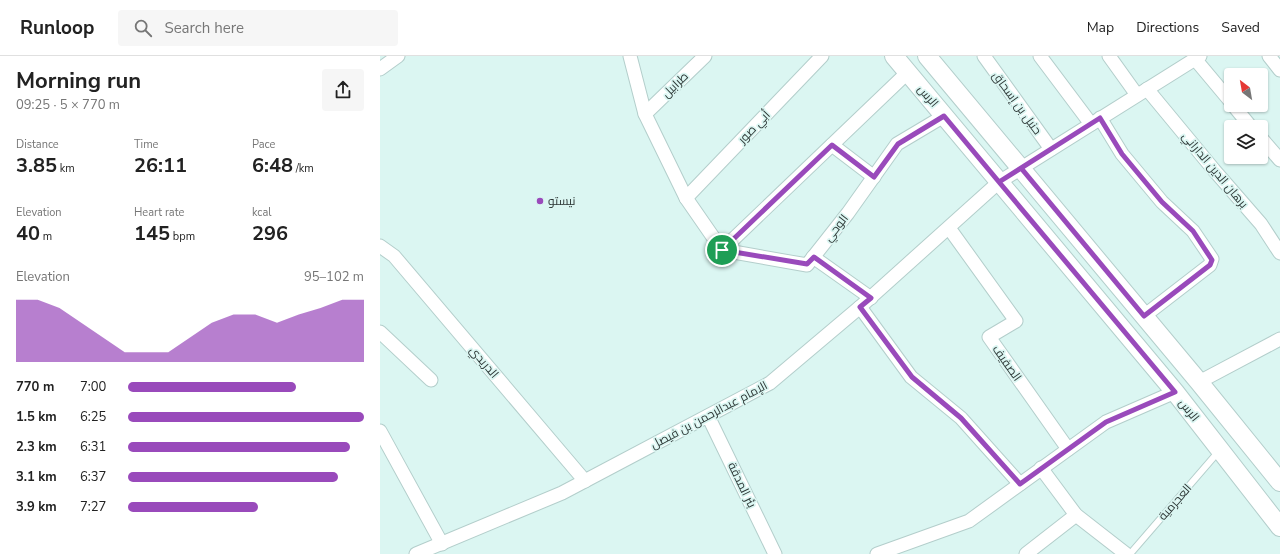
<!DOCTYPE html>
<html lang="en">
<head>
<meta charset="utf-8">
<style>
	body { margin:0; font-family:"Nunito Sans",Cairo,sans-serif; background:#f6f6f6; color:#222; height:100vh; display:flex; flex-direction:column; font-size:15px; white-space:nowrap }
	* { box-sizing:border-box; margin:0 }
	p { font-size:13px; color:#767676 }
	.icon { flex:none; width:22px; height:22px; fill:none; stroke:currentColor; stroke-width:2; stroke-linecap:round; stroke-linejoin:round }
	.map { position:relative; flex:1; overflow:hidden }
	.details { display:flex; flex-direction:column; background:#fff; width:380px }
	.details>* { flex:none }
	.needle { width:26px; rotate:329deg }
	.buttons { position:absolute; left:844px; top:12px; display:grid; gap:8px }
	.buttons a { display:grid; place-items:center; width:44px; height:44px; border-radius:4px; background:#fff; box-shadow:0 1px 3px #0004; font-size:20px }
	.pin { position:absolute; display:grid; place-items:center; width:34px; height:34px; color:#fff; margin:-17px; border:2px solid #fff; border-radius:50%; box-shadow:0 1px 4px #0007 }
	.round { display:grid; place-items:center; flex:none; width:42px; height:42px; border-radius:4px; background:#f6f6f6 }
	.overview { display:flex; align-items:center; justify-content:space-between; height:68px; padding:0 16px }
	h1 { font-size:22px; font-weight:700; line-height:30px }
	.stats { display:grid; grid-template-columns:repeat(3,1fr); gap:6px; height:68px; padding:4px 16px }
	.stats div { display:grid; align-content:center }
	.stats b { font-size:20px; font-weight:700 }
	.stats small { font-size:11px; font-weight:400 }
	.stats p { font-size:11px }
	.chart { height:112px; padding:8px 16px }
	.chart p { display:flex; justify-content:space-between }
	.chart svg { width:100%; height:72px; margin-top:4px; fill:#994abb; opacity:.7 }
	ul { padding:0 16px; list-style:none; font-size:13px }
	li { display:grid; grid-template-columns:64px 48px 1fr; align-items:center; height:30px }
	li i { height:10px; border-radius:5px; background:#994abb }
	header { display:flex; align-items:center; gap:24px; box-sizing:border-box; height:56px; padding:0 20px; background:#fff; border-bottom:1px solid #e0e0e0 }
	header strong { font-size:19px }
	nav { display:flex; gap:22px; margin-inline-start:auto; font-size:14px }
	.search { width:280px; height:36px; background:#f6f6f6; display:flex; align-items:center; gap:10px; box-sizing:border-box; padding:0 14px; border-radius:4px; color:#767676; font-size:15px }
	main { display:flex; flex:1; min-height:0 }
	.map>svg:first-child { display:block }
	.lines { fill:none; stroke-linecap:round; stroke-linejoin:round }
	.lane-casing { stroke:#b3cecb; stroke-width:8 }
	.street-casing { stroke:#b3cecb; stroke-width:15 }
	.secondary-casing { stroke:#b3cecb; stroke-width:20 }
	.lane { stroke:#fff; stroke-width:6 }
	.street { stroke:#fff; stroke-width:13 }
	.secondary { stroke:#fff; stroke-width:18 }
	.route-casing { stroke:#fff; stroke-width:8 }
	.route { stroke:#994abb; stroke-width:5 }
	.poi-dot { fill:#994abb; stroke:#dbf6f2; stroke-width:1.5 }
	.labels { text-anchor:middle; dominant-baseline:central; stroke-width:3.5; stroke-linejoin:round; paint-order:stroke }
	.street-label { font-size:12px; fill:#2d3736; stroke:#dbf6f2 }
	.poi-label { font-size:12px; fill:#2d3736; stroke:#dbf6f2; text-anchor:start }
</style>
</head>
<body>
<header>
<strong>Runloop</strong>
<div class="search"><svg class="icon" aria-label="search" viewBox="0 0 24 24"><circle cx="10" cy="10" r="6"/><path d="M15 15l6 6"/></svg>Search here</div>
<nav><a>Map</a><a>Directions</a><a>Saved</a></nav>
</header>
<main>
<section class="details">
<div class="overview"><div><h1>Morning run</h1><p>09:25 · 5 × 770 m</p></div><a class="round"><svg class="icon" aria-label="share" viewBox="0 0 24 24"><path d="M12 15V3M7 8l5-5 5 5M5 13v7h14v-7"/></svg></a></div>
<div class="stats">
<div><p>Distance</p><b>3.85<small> km</small></b></div>
<div><p>Time</p><b>26:11</b></div>
<div><p>Pace</p><b>6:48<small> /km</small></b></div>
</div>
<div class="stats">
<div><p>Elevation</p><b>40<small> m</small></b></div>
<div><p>Heart rate</p><b>145<small> bpm</small></b></div>
<div><p>kcal</p><b>296</b></div>
</div>
<div class="chart"><p><span>Elevation</span>95–102 m</p>
<svg viewBox="0 0 160 44" preserveAspectRatio="none"><path d="M0 44V6L10 6L20 11L30 20L40 29L50 38L60 38L70 38L80 29L90 20L100 15L110 15L120 20L130 15L140 11L150 6L160 6V44z"/></svg>
</div>
<ul>
<li><b>770 m</b>7:00<i style="width:71%"></i></li>
<li><b>1.5 km</b>6:25<i style="width:100%"></i></li>
<li><b>2.3 km</b>6:31<i style="width:94%"></i></li>
<li><b>3.1 km</b>6:37<i style="width:89%"></i></li>
<li><b>3.9 km</b>7:27<i style="width:55%"></i></li>
</ul>
</section>
<div class="map">
<svg width="900" height="498" viewBox="0 0 900 498">
	<rect width="100%" height="100%" fill="#dbf6f2"/>
	<g class="lines">
		<g class="lane-casing">
			<polyline id="lane" points="750,498 839,395"/>
		</g>
		<g class="street-casing">
			<g id="street">
				<polyline points="250,0 265,58 306,142 342,194 427,209 468,157 517,88 564,60"/>
				<polyline points="604,0 671,93"/>
				<polyline points="660,0 711,68"/>
				<polyline points="729,0 757,39"/>
				<polyline points="889,0 900,14"/>
				<polyline points="815,3 851,46"/>
				<polyline points="0,13 18,0"/>
				<polyline points="767,33 834,114 881,168 900,197"/>
				<polyline points="853,49 871,71"/>
				<polyline points="265,58 325,0"/>
				<polyline points="720,62 742,98 782,146 813,175 832,203 830,209 764,260"/>
				<polyline points="881,82 900,104"/>
				<polyline points="452,89 494,121"/>
				<polyline points="306,142 442,0"/>
				<polyline points="569,172 636,265 609,281 688,393"/>
				<polyline points="0,190 14,200 205,425"/>
				<polyline points="342,194 527,17"/>
				<polyline points="433,201 491,242"/>
				<polyline points="480,251 531,321 581,362 640,428"/>
				<polyline points="0,276 51,324"/>
				<polyline points="819,326 900,283"/>
				<polyline points="328,360 395,498"/>
				<polyline points="0,375 62,488"/>
				<polyline points="661,412 696,459 746,498"/>
				<polyline points="36,498 182,437 390,327 480,251 619,126 820,0"/>
				<polyline points="497,498 589,465 726,366 795,336"/>
				<polyline points="646,498 696,459"/>
			</g>
		</g>
		<g class="secondary-casing">
			<g id="secondary">
				<polyline points="514,0 795,336 900,471"/>
				<polyline points="547,0 819,326 900,426"/>
			</g>
		</g>
		<use href="#lane" class="lane"/>
		<use href="#street" class="street"/>
		<use href="#secondary" class="secondary"/>
	</g>
	<g class="lines">
		<g class="route-casing">
			<polyline id="route" points="342,194 427,208 434,201 491,242 480,251 532,321 581,362 640,428 726,366 795,336 619,126 720,62 742,98 782,146 813,175 832,204 830,209 764,260 641,112 619,126 564,60 518,88 494,121 452,89 342,194"/>
		</g>
		<use href="#route" class="route"/>
	</g>
	<circle class="poi-dot" cx="160" cy="145" r="4"/>
	<g class="labels">
		<g class="street-label">
			<text transform="translate(295 29) rotate(-44)">طرابيل</text>
			<text transform="translate(548 40) rotate(50)">الرس</text>
			<text transform="translate(637 47) rotate(54)">حنبل بن إسحاق</text>
			<text transform="translate(374 71) rotate(-46)">أبي صور</text>
			<text transform="translate(835 114) rotate(50)">برهان الدين الداراني</text>
			<text transform="translate(456 172) rotate(-52)">الوحي</text>
			<text transform="translate(104 306) rotate(50)">الدريدي</text>
			<text transform="translate(627 307) rotate(55)">الصفيف</text>
			<text transform="translate(809 354) rotate(52)">الرس</text>
			<text transform="translate(329 359) rotate(-28)">الإمام عبدالرحمن بن فيصل</text>
			<text transform="translate(362 429) rotate(64)">بئر المدقة</text>
			<text transform="translate(795 446) rotate(-49)">العجرمية</text>
		</g>
		<g class="poi-label">
			<text x="168" y="145">نيستو</text>
		</g>
	</g>
</svg>
<div class="buttons">
<a><svg class="needle" viewBox="-14 -14 28 28"><path d="M0-13l5 13h-10z" fill="#e53935"/><path d="M0 13l5-13h-10z" fill="#767676"/></svg></a>
<a><svg class="icon" aria-label="layers" viewBox="0 0 24 24"><path d="M12 4l9 5-9 5-9-5zM3 14l9 5 9-5"/></svg></a>
</div>
<div class="pin" style="left:342px;top:194px;background:#1e9e55"><svg class="icon" aria-label="arrive" viewBox="0 0 24 24"><path d="M6 21V4h12l-3 4 3 4H6"/></svg></div>
</div>
</main>
</body>
</html>
